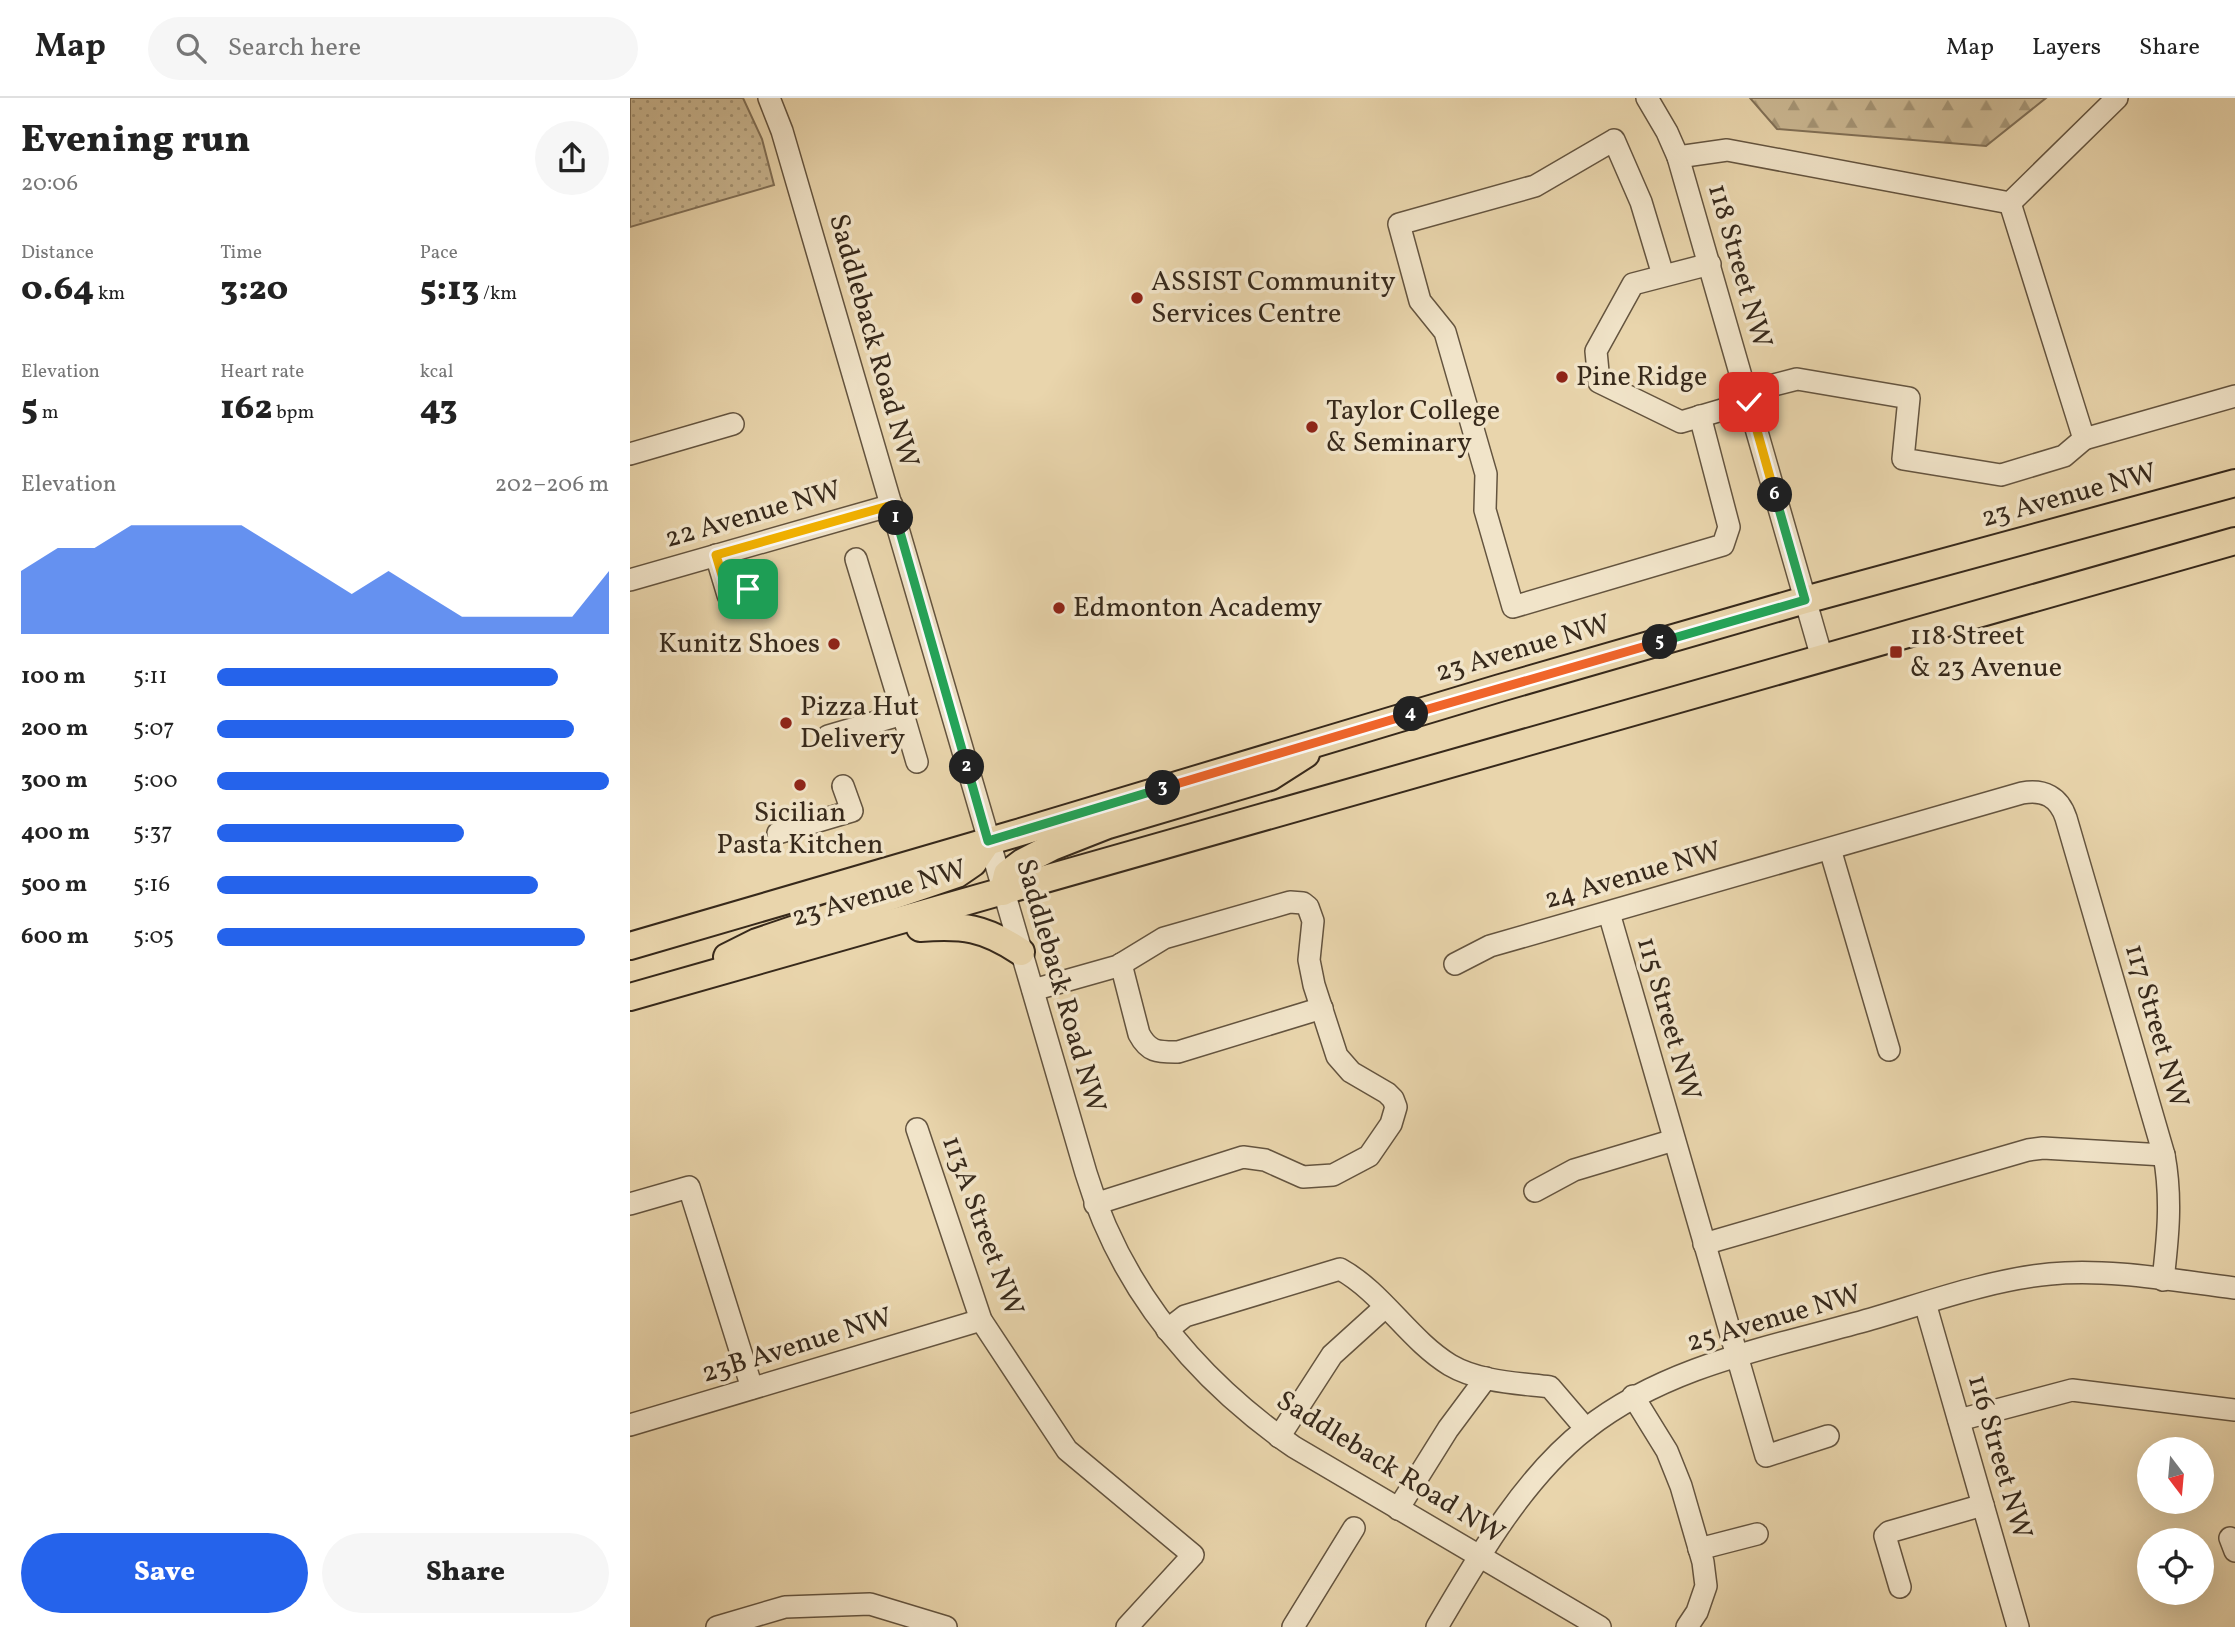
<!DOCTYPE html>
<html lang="en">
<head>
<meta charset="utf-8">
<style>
	body { margin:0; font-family:Vollkorn,serif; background:#f6f6f6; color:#222; height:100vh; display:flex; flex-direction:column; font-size:26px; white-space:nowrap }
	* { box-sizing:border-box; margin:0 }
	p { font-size:23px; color:#767676 }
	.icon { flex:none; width:38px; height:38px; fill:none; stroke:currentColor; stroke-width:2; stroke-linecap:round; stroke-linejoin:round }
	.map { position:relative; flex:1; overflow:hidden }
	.sheet { display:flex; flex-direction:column; background:#fff; width:630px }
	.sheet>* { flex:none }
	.needle { width:46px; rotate:164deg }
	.controls { position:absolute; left:1507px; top:1339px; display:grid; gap:14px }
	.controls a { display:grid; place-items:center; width:77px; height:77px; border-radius:50%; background:#fff; box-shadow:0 7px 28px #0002; font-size:35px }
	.pin { position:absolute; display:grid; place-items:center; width:60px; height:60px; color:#fff; margin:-30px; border-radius:14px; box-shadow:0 4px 10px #0006 }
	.km { position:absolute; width:35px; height:35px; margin:-18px; border-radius:50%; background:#222; color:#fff; font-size:19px; line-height:35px; text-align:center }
	.round { display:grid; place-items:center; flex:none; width:74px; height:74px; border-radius:37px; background:#f6f6f6 }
	.headline { display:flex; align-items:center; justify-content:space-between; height:119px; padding:0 21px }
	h1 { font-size:38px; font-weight:800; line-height:52px }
	.figures { display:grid; grid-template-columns:repeat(3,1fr); gap:10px; height:119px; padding:7px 21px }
	.figures div { display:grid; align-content:center }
	.figures b { font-size:35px; font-weight:800 }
	.figures small { font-size:19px; font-weight:400 }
	.figures p { font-size:19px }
	.chart { height:196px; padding:14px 21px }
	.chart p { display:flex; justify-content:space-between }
	.chart svg { width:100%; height:126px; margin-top:7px; fill:#2563eb; opacity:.7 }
	.cta { display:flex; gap:14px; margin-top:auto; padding:14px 21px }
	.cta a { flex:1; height:80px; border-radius:42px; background:#2563eb; color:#fff; font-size:28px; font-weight:800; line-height:80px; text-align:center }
	.cta a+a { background:#f6f6f6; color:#222 }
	ul { padding:0 21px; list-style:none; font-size:23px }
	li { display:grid; grid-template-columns:112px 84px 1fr; align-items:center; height:52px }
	li i { height:18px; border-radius:9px; background:#2563eb }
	header { display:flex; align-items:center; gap:42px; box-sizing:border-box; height:98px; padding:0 35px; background:#fff; border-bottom:2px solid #e0e0e0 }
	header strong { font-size:33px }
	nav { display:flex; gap:38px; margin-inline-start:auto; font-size:24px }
	.search { width:490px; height:63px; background:#f6f6f6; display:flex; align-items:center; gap:18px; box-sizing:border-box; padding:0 24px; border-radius:38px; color:#767676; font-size:26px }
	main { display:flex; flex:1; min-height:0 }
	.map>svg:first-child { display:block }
	.green { fill:url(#green-dots); stroke:#817057; stroke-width:2 }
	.forest { fill:url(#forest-firs); stroke:#817057; stroke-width:2 }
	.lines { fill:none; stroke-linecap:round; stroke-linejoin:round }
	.minor-casing { stroke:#64543f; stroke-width:24 }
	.major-casing { stroke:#37291b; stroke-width:30 }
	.minor { stroke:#f1e4c9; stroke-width:21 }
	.major { stroke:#e9d5ac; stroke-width:26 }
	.split-1-casing { stroke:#fff; stroke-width:14 }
	.split-2-casing { stroke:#fff; stroke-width:14 }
	.split-3-casing { stroke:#fff; stroke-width:14 }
	.split-4-casing { stroke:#fff; stroke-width:14 }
	.split-5-casing { stroke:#fff; stroke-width:14 }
	.split-6-casing { stroke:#fff; stroke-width:14 }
	.split-7-casing { stroke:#fff; stroke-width:14 }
	.split-1 { stroke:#f5b400; stroke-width:9 }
	.split-2 { stroke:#22a559; stroke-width:9 }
	.split-3 { stroke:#22a559; stroke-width:9 }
	.split-4 { stroke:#f0652b; stroke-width:9 }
	.split-5 { stroke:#f0652b; stroke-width:9 }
	.split-6 { stroke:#22a559; stroke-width:9 }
	.split-7 { stroke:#f5b400; stroke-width:9 }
	.poi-dot { fill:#8f2418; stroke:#f1e4c9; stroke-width:2.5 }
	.labels { text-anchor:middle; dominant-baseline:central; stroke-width:7; stroke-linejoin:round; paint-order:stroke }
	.street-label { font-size:28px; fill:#37291b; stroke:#f1e4c9 }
	.poi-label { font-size:28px; fill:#37291b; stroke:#f1e4c9; text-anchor:start }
</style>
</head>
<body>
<header>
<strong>Map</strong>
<div class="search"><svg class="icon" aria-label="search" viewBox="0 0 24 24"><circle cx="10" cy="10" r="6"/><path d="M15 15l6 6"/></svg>Search here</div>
<nav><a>Map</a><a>Layers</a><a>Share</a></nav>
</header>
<main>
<section class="sheet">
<div class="headline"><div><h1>Evening run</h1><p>20:06</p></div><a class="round"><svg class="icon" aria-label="share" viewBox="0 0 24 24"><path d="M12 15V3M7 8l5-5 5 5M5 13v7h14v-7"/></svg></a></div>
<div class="figures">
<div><p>Distance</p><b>0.64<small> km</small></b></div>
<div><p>Time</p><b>3:20</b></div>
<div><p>Pace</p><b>5:13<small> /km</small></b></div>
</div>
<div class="figures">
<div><p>Elevation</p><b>5<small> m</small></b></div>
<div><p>Heart rate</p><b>162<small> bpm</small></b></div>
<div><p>kcal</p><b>43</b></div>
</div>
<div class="chart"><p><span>Elevation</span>202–206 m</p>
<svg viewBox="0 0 160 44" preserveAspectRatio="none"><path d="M0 44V22L10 14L20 14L30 6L40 6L50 6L60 6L70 14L80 22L90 30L100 22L110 30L120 38L130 38L140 38L150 38L160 22V44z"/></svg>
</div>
<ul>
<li><b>100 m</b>5:11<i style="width:87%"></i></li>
<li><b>200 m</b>5:07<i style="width:91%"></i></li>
<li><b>300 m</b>5:00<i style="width:100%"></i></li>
<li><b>400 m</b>5:37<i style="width:63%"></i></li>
<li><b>500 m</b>5:16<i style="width:82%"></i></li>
<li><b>600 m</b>5:05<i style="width:94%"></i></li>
</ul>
<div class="cta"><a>Save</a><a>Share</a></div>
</section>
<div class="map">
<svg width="1605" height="1529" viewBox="0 0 1605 1529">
	<defs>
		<pattern id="green-dots" width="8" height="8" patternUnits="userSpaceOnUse" patternTransform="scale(1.75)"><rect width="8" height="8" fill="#cbb893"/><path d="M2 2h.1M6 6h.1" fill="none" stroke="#a69677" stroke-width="1.8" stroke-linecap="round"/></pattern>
		<pattern id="forest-firs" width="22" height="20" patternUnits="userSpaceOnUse" patternTransform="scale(1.75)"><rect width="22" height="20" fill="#cbb893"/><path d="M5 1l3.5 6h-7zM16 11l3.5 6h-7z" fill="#a69677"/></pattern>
	</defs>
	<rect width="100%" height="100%" fill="#e9d5ac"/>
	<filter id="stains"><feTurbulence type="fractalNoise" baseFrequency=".00286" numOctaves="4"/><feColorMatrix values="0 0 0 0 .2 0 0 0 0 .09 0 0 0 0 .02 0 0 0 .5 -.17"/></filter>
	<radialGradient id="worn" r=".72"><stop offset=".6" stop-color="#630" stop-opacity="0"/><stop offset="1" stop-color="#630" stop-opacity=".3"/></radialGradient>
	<polygon class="green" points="0,0 113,0 132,41 144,87 0,129"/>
	<polygon class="forest" points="1120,0 1416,0 1356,48 1147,31"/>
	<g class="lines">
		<g class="minor-casing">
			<g id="minor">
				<path d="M 139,0 L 152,33 L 456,1075 C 491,1191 565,1280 664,1349 L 970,1529"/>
				<polyline points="1017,0 1037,34 1048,59 1192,560"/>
				<polyline points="1048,59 1097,52 1380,105 1487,0"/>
				<polyline points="1080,166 1003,186 966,253 969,284 1051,324 1119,304"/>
				<polyline points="1033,177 1011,104 984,42 905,88 769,126 790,203 815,234 856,376 855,412 883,509 1093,447 1099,429 1070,318"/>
				<polyline points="1116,294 1167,281 1279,300 1273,361 1371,377 1434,358 1454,341 1380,105"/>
				<polyline points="1454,341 1605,298"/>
				<polyline points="0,356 103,326"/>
				<polyline points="86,457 98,497 119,491"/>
				<polyline points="226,461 273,616"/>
				<polyline points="0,482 262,407"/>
				<polyline points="198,638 273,616 287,664"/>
				<polyline points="148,735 222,713 213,688"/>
				<polyline points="1200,751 1259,952"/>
				<polyline points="979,815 1136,1358 1198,1338"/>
				<path d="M 491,866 L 509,936 C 519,955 529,954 548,954 L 692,910"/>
				<path d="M 825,866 L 860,848 L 1392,695 C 1414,691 1429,699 1436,720 L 1534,1057 C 1542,1100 1538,1139 1533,1182"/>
				<polyline points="403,892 488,868 534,840 660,804 673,805 678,809 683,823 679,862 684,887 707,958 721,974 757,995 763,1001 766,1009 761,1026 739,1058 703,1077 673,1079 635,1062 613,1059 465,1106"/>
				<polyline points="287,1031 351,1222 437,1352 563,1457 497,1529"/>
				<polyline points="905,1093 944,1072 1044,1042"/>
				<polyline points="0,1106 59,1089 122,1290"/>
				<polyline points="1074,1146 1398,1052 1413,1050 1534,1057"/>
				<polyline points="1295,1205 1388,1529"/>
				<path d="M 537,1232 L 555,1218 L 710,1171 C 752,1194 779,1242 820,1267 C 849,1284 888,1285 920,1289 L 956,1331"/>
				<polyline points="1003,1298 1037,1353 1051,1388 1073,1464 1076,1488 1067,1514 1057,1529"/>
				<polyline points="1329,1322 1442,1292 1605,1312"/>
				<polyline points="0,1327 351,1222"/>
				<polyline points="649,1339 702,1257 755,1209"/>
				<polyline points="768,1411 818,1331 856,1280"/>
				<polyline points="1600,1440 1605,1453"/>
				<polyline points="1069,1451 1127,1436"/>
				<polyline points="1270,1489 1255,1438 1259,1434 1353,1407"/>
				<polyline points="87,1529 155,1509 240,1506 316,1529"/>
				<polyline points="663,1529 724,1430"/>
				<path d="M 807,1529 C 847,1461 893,1380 956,1331 C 1037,1267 1143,1249 1241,1221 C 1299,1204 1359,1182 1420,1176 C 1478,1170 1547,1183 1605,1190"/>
			</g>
		</g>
		<g class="major-casing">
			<g id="major">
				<polyline points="373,794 377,776 393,764 422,749 478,727 640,679 676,656"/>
				<path d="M 290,830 C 333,827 354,829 391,854"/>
				<polyline points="0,848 384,736 870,590 1175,502 1605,385"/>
				<polyline points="97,859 127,844 327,776 343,765 358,743"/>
				<polyline points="0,899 1605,443"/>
			</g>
		</g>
		<use href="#minor" class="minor"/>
		<use href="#major" class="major"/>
	</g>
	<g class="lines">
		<g class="split-1-casing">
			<polyline id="split-1" points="118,491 98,497 86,457 262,407 266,420"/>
		</g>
		<g class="split-2-casing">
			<polyline id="split-2" points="266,420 337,669"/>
		</g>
		<g class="split-3-casing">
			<polyline id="split-3" points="337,669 358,743 533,690"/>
		</g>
		<g class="split-4-casing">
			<polyline id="split-4" points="533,690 781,616"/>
		</g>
		<g class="split-5-casing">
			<polyline id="split-5" points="781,616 1030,544"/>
		</g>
		<g class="split-6-casing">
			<polyline id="split-6" points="1030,544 1175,502 1145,397"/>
		</g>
		<g class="split-7-casing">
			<polyline id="split-7" points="1119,304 1145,397"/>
		</g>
		<use href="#split-1" class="split-1"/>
		<use href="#split-2" class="split-2"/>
		<use href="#split-3" class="split-3"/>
		<use href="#split-4" class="split-4"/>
		<use href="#split-5" class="split-5"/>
		<use href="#split-6" class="split-6"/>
		<use href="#split-7" class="split-7"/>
	</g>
	<g class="poi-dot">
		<circle cx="507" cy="200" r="7"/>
		<circle cx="932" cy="279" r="7"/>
		<circle cx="682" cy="329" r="7"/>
		<circle cx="429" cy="510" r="7"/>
		<circle cx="204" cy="546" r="7"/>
		<rect x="1259" y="547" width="14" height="14" rx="3.5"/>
		<circle cx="156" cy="625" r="7"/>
		<circle cx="170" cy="687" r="7"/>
	</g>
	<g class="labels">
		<g class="street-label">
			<text transform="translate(1109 168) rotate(74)">118 Street NW</text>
			<text transform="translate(243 243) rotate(74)">Saddleback Road NW</text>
			<text transform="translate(1439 398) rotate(-15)">23 Avenue NW</text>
			<text transform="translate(123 417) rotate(-16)">22 Avenue NW</text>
			<text transform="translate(893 551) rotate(-16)">23 Avenue NW</text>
			<text transform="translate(1003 778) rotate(-16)">24 Avenue NW</text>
			<text transform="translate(249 796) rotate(-16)">23 Avenue NW</text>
			<text transform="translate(430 888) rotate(74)">Saddleback Road NW</text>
			<text transform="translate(1038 921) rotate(74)">115 Street NW</text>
			<text transform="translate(1526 928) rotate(74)">117 Street NW</text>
			<text transform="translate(352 1128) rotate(70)">113A Street NW</text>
			<text transform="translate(1144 1221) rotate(-16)">25 Avenue NW</text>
			<text transform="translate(167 1248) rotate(-17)">23B Avenue NW</text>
			<text transform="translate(1369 1359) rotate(74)">116 Street NW</text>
			<text transform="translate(760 1370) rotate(32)">Saddleback Road NW</text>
		</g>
		<g class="poi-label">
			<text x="521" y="184">ASSIST Community<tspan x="521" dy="32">Services Centre</tspan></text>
			<text x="946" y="279">Pine Ridge</text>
			<text x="696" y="313">Taylor College<tspan x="696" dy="32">&amp; Seminary</tspan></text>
			<text x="443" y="510">Edmonton Academy</text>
			<text x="1280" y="538">118 Street<tspan x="1280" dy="32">&amp; 23 Avenue</tspan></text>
			<text x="190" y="546" text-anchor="end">Kunitz Shoes</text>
			<text x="170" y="609">Pizza Hut<tspan x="170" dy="32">Delivery</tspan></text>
			<text x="170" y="715" text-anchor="middle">Sicilian<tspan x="170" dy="32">Pasta Kitchen</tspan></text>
		</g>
	</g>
	<rect width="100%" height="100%" filter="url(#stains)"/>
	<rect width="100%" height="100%" fill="url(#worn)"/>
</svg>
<div class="controls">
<a><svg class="needle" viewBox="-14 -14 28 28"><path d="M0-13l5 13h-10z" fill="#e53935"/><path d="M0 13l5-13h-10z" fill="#767676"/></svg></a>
<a><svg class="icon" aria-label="locate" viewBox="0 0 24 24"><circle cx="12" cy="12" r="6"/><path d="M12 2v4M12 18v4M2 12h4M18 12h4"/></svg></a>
</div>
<div class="pin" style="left:118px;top:491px;background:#1e9e55"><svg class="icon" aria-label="arrive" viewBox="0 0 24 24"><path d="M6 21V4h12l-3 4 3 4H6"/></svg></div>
<div class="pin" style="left:1119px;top:304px;background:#d93025"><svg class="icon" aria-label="check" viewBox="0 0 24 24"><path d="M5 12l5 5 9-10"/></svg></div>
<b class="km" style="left:266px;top:420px">1</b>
<b class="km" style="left:337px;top:669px">2</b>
<b class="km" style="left:533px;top:690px">3</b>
<b class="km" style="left:781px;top:616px">4</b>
<b class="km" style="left:1030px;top:544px">5</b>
<b class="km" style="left:1145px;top:397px">6</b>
</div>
</main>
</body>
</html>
